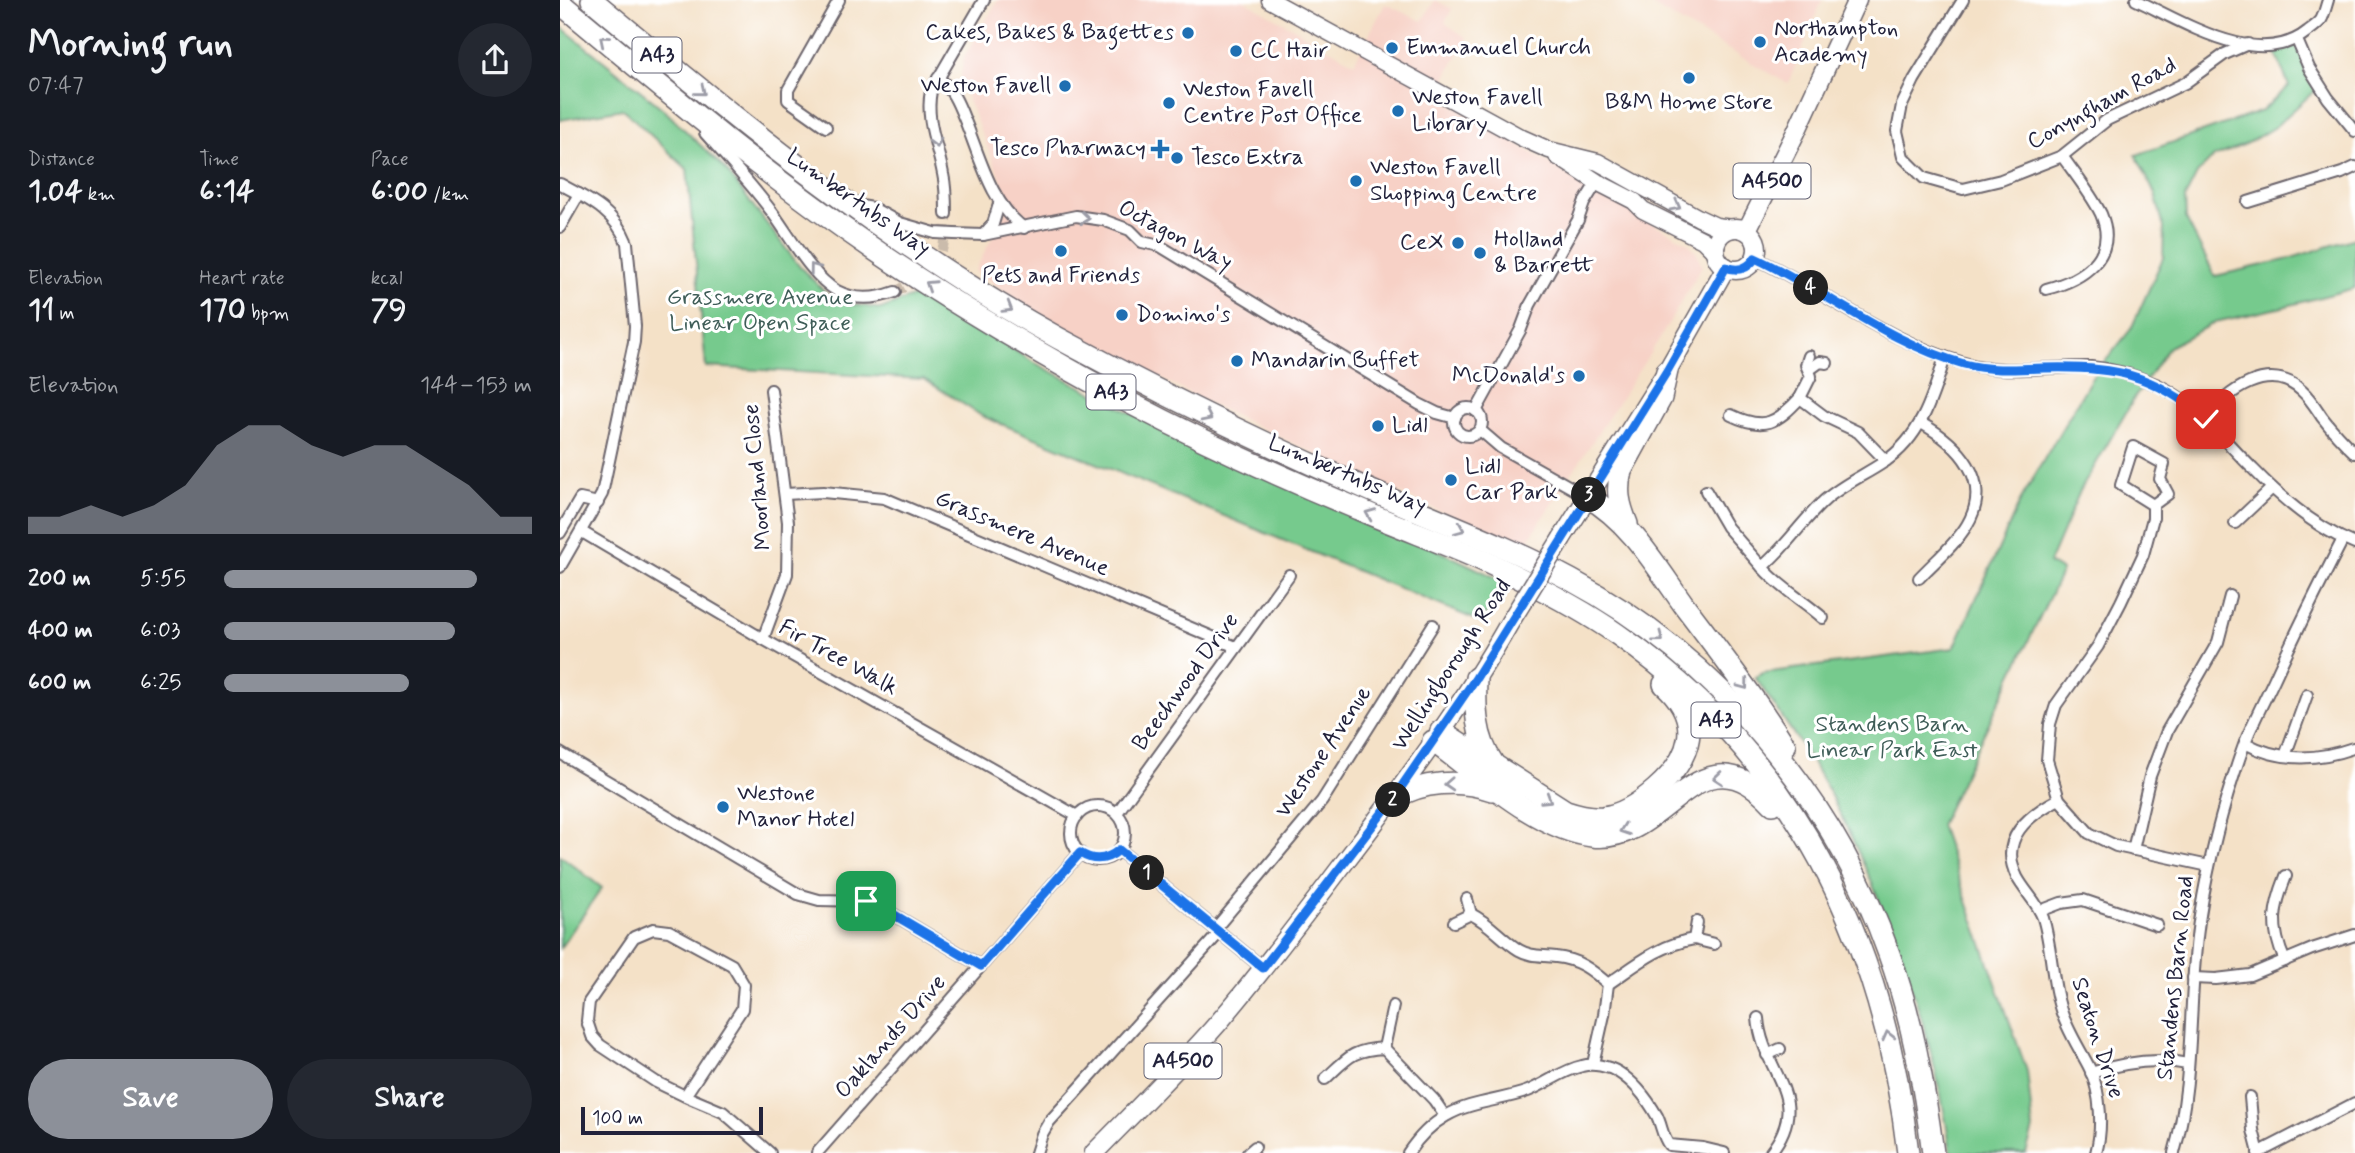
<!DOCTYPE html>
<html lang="en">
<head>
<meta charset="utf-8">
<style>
	body { margin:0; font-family:Mynerve,sans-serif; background:#242831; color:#f1f3f6; height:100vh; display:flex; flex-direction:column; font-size:26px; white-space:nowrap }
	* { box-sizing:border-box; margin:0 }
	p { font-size:23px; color:#9ea1a6 }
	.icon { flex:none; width:38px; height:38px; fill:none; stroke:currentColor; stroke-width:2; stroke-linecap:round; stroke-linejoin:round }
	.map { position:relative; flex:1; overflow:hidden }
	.side { display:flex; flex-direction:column; background:#171b24; width:560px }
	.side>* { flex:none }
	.scale { position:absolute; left:21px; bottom:18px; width:182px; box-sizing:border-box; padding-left:7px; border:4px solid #22223b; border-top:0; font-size:19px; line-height:24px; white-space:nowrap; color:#22223b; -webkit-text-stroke:5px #fff; paint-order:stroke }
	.pin { position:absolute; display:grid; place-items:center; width:60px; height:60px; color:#fff; margin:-30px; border-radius:14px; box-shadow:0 4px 10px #0006 }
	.km { position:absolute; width:35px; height:35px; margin:-18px; border-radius:50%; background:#222; color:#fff; font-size:19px; line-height:35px; text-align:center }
	.round { display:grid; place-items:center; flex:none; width:74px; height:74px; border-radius:37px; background:#242831 }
	.summary { display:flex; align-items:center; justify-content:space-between; height:119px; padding:0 28px }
	h1 { font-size:38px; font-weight:700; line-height:52px }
	.figures { display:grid; grid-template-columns:repeat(3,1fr); gap:10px; height:119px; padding:7px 28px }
	.figures div { display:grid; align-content:center }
	.figures b { font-size:30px; font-weight:700 }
	.figures small { font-size:19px; font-weight:400 }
	.figures p { font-size:19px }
	.chart { height:196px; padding:14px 28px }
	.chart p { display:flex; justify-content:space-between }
	.chart svg { width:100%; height:126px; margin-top:7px; fill:#8c9099; opacity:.7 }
	.action { display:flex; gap:14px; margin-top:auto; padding:14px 28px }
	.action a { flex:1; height:80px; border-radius:42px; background:#8c9099; color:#fff; font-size:28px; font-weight:700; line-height:80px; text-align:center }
	.action a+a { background:#242831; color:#f1f3f6 }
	ul { padding:0 28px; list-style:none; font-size:23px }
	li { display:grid; grid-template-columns:112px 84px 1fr; align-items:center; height:52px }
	li i { height:18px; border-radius:9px; background:#8c9099 }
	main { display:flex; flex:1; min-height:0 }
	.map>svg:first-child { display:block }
	.built { fill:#f7d1c6 }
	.green { fill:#76ca8d; stroke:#4c7664; stroke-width:2 }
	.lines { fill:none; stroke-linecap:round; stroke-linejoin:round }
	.street-tunnel { stroke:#cabbab; stroke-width:10; stroke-dasharray:10 5; stroke-linecap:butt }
	.street-casing { stroke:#6c656c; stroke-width:14 }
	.secondary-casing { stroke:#6c656c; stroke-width:19 }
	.primary-casing { stroke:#6c656c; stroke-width:21 }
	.highway-casing { stroke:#6c656c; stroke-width:24 }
	.street { stroke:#fff; stroke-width:10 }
	.secondary { stroke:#fff; stroke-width:16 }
	.primary { stroke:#fff; stroke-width:18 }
	.highway { stroke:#fff; stroke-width:21 }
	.primary-bridge-casing { stroke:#6c656c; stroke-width:21; stroke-linecap:butt }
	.primary-bridge { stroke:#fff; stroke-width:18 }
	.oneway { stroke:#9c9ca7 }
	.route-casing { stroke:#fff; stroke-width:14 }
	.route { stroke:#1a73e8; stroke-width:9 }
	.poi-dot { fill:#1f6fb2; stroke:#fff; stroke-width:2.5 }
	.labels { text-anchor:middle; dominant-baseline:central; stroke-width:6; stroke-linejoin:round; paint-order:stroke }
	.shield { fill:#fff; stroke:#646476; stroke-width:2 }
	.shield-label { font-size:21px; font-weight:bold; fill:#22223b }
	.poi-label { font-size:23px; fill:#22223b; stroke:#fff; text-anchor:start }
	.street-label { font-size:23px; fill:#22223b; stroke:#fff }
	.park-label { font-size:23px; fill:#3f5d58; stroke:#fff }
</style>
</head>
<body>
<main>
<section class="side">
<div class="summary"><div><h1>Morning run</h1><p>07:47</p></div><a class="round"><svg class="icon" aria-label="share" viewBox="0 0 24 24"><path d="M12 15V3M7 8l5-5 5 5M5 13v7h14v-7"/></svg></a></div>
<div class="figures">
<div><p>Distance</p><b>1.04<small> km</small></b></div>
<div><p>Time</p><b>6:14</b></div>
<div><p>Pace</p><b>6:00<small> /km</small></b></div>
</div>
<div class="figures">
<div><p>Elevation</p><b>11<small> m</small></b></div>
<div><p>Heart rate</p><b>170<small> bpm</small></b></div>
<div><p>kcal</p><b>79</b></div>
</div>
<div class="chart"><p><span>Elevation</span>144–153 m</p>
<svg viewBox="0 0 160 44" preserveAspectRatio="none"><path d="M0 44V38L10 38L20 34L30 38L40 34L50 27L60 13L70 6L80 6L90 13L100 17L110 13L120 13L130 20L140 27L150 38L160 38V44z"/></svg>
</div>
<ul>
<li><b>200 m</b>5:55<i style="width:82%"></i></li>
<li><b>400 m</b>6:03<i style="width:75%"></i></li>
<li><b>600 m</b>6:25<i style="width:60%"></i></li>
</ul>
<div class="action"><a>Save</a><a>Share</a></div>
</section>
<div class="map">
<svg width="1795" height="1153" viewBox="0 0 1795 1153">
	<rect width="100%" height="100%" fill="#fff"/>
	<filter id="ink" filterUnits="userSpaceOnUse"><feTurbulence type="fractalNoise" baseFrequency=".0143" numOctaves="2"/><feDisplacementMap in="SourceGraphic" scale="14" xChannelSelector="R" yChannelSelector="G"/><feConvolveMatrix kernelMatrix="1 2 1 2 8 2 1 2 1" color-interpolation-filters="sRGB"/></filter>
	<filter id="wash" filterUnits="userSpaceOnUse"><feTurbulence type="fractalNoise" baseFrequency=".00686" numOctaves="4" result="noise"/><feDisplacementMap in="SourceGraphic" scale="28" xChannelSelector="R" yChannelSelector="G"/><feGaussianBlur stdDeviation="1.57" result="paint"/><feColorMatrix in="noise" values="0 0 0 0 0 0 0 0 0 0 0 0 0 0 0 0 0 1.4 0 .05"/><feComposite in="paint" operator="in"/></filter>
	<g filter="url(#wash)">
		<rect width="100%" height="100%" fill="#f4e1c7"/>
		<g class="built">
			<polygon points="438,0 684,0 794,63 825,4 862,21 875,0 892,9 885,23 907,38 876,95 1020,182 1128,243 1135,250 1142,266 1100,338 965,545 961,548 787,469 638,398 473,311 415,271 450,202 400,81 404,58"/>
			<polygon points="1083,0 1262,0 1228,84"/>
		</g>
		<g class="green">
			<polygon points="0,26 102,108 165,169 240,267 274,301 321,309 362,293 475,363 646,452 867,545 945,582 921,622 422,416 364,379 146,367 127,169 63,109 0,120"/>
			<path d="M 1737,40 L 1761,85 L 1716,126 L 1688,143 L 1654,157 L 1637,174 L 1625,198 L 1626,219 L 1655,276 L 1725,260 L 1795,238 L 1795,288 L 1719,308 L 1655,322 L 1609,347 L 1575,397 L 1520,491 L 1489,563 L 1502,571 L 1380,825 L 1467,1071 L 1473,1129 L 1466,1153 L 1391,1153 C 1373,1026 1326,903 1268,790 C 1247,750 1219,714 1195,677 L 1203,673 L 1394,648 L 1461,499 L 1531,379 L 1571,329 L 1603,258 L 1604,227 L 1595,194 L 1576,155 L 1702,111 L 1729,86 L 1713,46 Z"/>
			<polygon points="0,855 42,888 0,948"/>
		</g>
	</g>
	<g filter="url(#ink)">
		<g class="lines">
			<g class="street-tunnel">
				<path d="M 375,264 C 386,250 385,231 386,214"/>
				<polyline points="335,292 361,278"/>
			</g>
			<g class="street-casing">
				<g id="street">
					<polyline points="1403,0 1354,80 1342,105 1337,131 1343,157 1364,178 1403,189 1441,180 1502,156 1547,120 1625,83 1665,54 1688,44"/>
					<path d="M 1576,0 C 1624,22 1699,71 1748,31 C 1752,28 1758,24 1761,20 C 1764,15 1766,6 1768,0"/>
					<polyline points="1737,40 1749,68 1768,98 1795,131"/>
					<path d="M 378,78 C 392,88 398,103 404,118 C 420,156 430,203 464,228"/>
					<polyline points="266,127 228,100 228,90 279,0"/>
					<path d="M 145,133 C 168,159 191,184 212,212 C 230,236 251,276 277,291 C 296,301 316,299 335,292"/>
					<path d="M 0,184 C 28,199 55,211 67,243 L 75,326 L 74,342 L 42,494 L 0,567"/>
					<polyline points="1688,202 1782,173 1795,167"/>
					<polyline points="301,206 313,208 340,223 375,233 394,234 423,235 516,216 543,220 570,230 582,242 600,246 859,404 877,413 895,418"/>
					<path d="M 386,214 C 386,200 386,187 383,174 C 378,146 365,120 371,91 L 424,0"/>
					<polyline points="0,227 19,194"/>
					<polyline points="423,235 433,224 439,204"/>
					<path d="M 1195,258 C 1265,291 1328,342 1404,363 C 1445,375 1489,366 1531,367 C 1554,369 1577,376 1598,385 C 1637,404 1662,439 1693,469 C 1722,499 1756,528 1795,544"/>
					<path d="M 1486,289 C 1522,280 1559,257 1541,214 C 1531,194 1515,174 1502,156"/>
					<polyline points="1249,370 1260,362 1267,363"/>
					<polyline points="1240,398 1251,376 1246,365 1249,356"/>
					<circle cx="908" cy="422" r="14"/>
					<polyline points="916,411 961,329 970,305 1018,220 1024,203 1037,182 1043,181"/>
					<path d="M 1171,415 C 1204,431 1217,423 1240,398 L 1264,416 L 1298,432 L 1326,461"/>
					<path d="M 1646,419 C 1666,391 1710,360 1742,391 C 1750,398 1756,408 1762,417 C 1772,430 1783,442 1795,453"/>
					<polyline points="920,430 941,448 1028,497"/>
					<polygon points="1573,447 1604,464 1600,479 1608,494 1593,505 1561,485"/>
					<path d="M 1146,491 L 1167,527 L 1202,567 C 1226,547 1242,521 1265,500 C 1283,484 1305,475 1324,462 C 1361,438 1373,396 1385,357"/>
					<polyline points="225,494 263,492 324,498 676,647"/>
					<polyline points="1593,505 1593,518 1583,555 1561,602 1538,646 1496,705 1490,724 1487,760 1499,799 1529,833 1556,846 1649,866"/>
					<polyline points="1675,523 1712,488"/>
					<polyline points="22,532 203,639 517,816"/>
					<polyline points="0,533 20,499 38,503"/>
					<path d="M 1202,567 C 1220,588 1243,600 1263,618"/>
					<path d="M 1359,578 C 1375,561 1395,545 1407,525 C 1434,480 1398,444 1361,423"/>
					<polyline points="203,639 227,574 228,522 211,390"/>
					<path d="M 1685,743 C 1720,762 1756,761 1793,748"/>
					<polyline points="0,753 238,894 259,900 305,901 321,907 421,966"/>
					<polyline points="1725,756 1747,695"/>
					<path d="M 1499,799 C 1468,815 1438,839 1457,877 C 1465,892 1478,903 1483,918 C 1492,947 1491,978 1500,1007 C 1506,1029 1520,1049 1530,1069 C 1541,1094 1543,1128 1536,1153"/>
					<circle cx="538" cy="833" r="27"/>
					<polyline points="557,813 729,575"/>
					<polyline points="559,850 703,968"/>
					<polyline points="1573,850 1590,776 1607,731 1658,642 1670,596"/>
					<polyline points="907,899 911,914"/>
					<polyline points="1480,911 1501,903 1523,900 1597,925"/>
					<path d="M 894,922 L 911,914 C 931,924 941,939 959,950 C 971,957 982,955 996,957 C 1018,959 1032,970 1048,984 L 1044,1015 L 1033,1064"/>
					<polyline points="655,929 762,801 873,625"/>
					<polyline points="1134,939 1154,944"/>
					<path d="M 1725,961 C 1710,927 1713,909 1726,876"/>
					<polyline points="1633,978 1656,979 1690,975 1752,949 1795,935"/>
					<path d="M 1048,984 C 1076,965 1099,945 1134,939 L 1137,922"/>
					<path d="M 1198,1018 C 1202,1073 1254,1098 1210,1153"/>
					<polyline points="824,1048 833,1006"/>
					<polyline points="1207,1055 1220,1049"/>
					<path d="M 1531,1073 C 1562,1063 1595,1057 1627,1064"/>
					<path d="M 765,1079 C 788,1058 791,1050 824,1048 L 874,1100 L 885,1116"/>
					<polyline points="125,1096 182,1009 184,985 172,965 109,931 93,929 74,937 29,1002 27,1021 32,1036 40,1045 96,1082 125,1096 163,1112 210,1153"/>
					<polyline points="1690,1097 1693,1130 1699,1153"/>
					<polyline points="257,1153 520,853"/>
					<polyline points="476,1153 482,1134 489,1122 660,932"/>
					<polyline points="688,1153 695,1147"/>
					<path d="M 848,1153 C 858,1138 870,1125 886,1116 C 911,1101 941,1101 968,1091 C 986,1084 1003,1070 1022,1066 C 1033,1063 1048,1066 1058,1072 C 1074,1082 1088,1100 1097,1116 C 1102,1126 1102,1136 1109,1145 L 1143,1148 L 1164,1153"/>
					<path d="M 1614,1153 C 1636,1076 1627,994 1640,915 C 1649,858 1664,801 1684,745 C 1692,724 1703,703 1713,682 C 1735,634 1759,586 1783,539"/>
					<polyline points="1698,1153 1795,1103"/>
				</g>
			</g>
			<g class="secondary-casing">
				<g id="secondary">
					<polyline points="710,0 962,138 989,150 1038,162 1139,218 1156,226 1172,228"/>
					<polyline points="997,156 1037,182 1074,201 1083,210 1143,240 1155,252"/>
				</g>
			</g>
			<g class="primary-casing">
				<g id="primary">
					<circle cx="1176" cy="249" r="21"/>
					<polyline points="1187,230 1236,132 1297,0"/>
					<polyline points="1002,538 1107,371 1166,267"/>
					<path d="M 534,1153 C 576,1110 619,1068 659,1022 C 703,971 743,917 784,863 C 843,786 902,707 950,622"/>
				</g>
			</g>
			<g class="highway-casing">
				<g id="highway">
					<path d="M 32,0 C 179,123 329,245 498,338 C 596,391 696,440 798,485 C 869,517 942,543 1011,580 C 1157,658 1274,798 1329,954 C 1352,1018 1364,1085 1373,1153"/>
					<path d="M 0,3 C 102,88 205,175 315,250 C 397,306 483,356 570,403 C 644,442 721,477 798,509 C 843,529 891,545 935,566 C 977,586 1020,608 1057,634 C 1236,758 1324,942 1348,1153"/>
					<path d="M 1028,497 C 1070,521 1096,566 1124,605 C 1159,651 1194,697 1225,746"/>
					<path d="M 1067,524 C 1059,504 1056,491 1061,471 L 1101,398 L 1107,371"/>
					<path d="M 916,678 C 915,708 915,737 933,763"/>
					<path d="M 881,731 L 1006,811 C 1018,815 1030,818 1043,817 C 1063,815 1080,803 1095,790 C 1132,758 1144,720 1104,684"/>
					<path d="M 873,741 C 917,773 978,830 1032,836 C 1108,845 1137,722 1213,804"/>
					<path d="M 833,799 C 862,781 900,779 932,790"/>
				</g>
			</g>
			<use href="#street" class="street"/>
			<use href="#secondary" class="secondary"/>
			<use href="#primary" class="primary"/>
			<use href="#highway" class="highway"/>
			<g class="primary-bridge-casing">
				<polyline id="primary-bridge" points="950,622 1002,538"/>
			</g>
			<use href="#primary-bridge" class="primary-bridge"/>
		</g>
		<defs><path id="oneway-chevron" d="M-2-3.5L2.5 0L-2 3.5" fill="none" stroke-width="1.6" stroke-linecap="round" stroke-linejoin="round" transform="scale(1.75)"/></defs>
		<g class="oneway">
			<use href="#oneway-chevron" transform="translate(44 40) rotate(-140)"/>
			<use href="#oneway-chevron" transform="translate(141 91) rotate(39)"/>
			<use href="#oneway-chevron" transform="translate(376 143) rotate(75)"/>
			<use href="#oneway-chevron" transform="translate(1116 206) rotate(28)"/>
			<use href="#oneway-chevron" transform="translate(525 218) rotate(6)"/>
			<use href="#oneway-chevron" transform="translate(254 268) rotate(-127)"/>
			<use href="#oneway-chevron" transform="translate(370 285) rotate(-147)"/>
			<use href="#oneway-chevron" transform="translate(448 308) rotate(31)"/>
			<use href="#oneway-chevron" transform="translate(647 417) rotate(26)"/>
			<use href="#oneway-chevron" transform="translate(810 514) rotate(-158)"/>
			<use href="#oneway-chevron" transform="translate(900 529) rotate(23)"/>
			<use href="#oneway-chevron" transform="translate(1099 638) rotate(37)"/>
			<use href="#oneway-chevron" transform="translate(1184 685) rotate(53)"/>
			<use href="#oneway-chevron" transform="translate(1158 778) rotate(175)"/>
			<use href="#oneway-chevron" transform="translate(889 784) rotate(177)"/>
			<use href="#oneway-chevron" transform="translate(987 799) rotate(32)"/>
			<use href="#oneway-chevron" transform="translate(1064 830) rotate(160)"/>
			<use href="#oneway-chevron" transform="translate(1328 1036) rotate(-104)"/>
		</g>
	</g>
	<g class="lines" filter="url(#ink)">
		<g class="route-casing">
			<path id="route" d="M 306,901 L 321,907 L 421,966 L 520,853 C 534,862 547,860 559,850 L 703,968 L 833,799 L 916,678 L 1107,371 L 1166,267 C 1178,272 1188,269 1195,258 C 1266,291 1329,343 1404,364 C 1430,371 1458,369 1484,368 C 1552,366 1593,373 1646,419"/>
		</g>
		<use href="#route" class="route"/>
	</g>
	<g class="poi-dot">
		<circle cx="628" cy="33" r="7"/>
		<circle cx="1200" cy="42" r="7"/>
		<circle cx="832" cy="48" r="7"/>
		<circle cx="676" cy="51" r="7"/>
		<circle cx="1129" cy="78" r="7"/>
		<circle cx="505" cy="86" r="7"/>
		<circle cx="609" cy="103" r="7"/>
		<circle cx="838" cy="111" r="7"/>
		<path d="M596.5 138.5h7v7h7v7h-7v7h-7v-7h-7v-7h7z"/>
		<circle cx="617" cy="158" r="7"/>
		<circle cx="796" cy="181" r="7"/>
		<circle cx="898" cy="243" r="7"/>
		<circle cx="501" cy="251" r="7"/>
		<circle cx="920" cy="253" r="7"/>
		<circle cx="562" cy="315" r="7"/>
		<circle cx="677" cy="361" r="7"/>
		<circle cx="1019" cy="376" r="7"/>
		<circle cx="818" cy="426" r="7"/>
		<circle cx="891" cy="480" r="7"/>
		<circle cx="163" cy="807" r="7"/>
	</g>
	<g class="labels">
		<g class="shield">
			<rect x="72.5" y="37.5" width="49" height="35" rx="5"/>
			<rect x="1173.5" y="163.5" width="77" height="35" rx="5"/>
			<rect x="526.5" y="374.5" width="49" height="35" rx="5"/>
			<rect x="1131.5" y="702.5" width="49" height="35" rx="5"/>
			<rect x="584.5" y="1043.5" width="77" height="35" rx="5"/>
		</g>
		<g class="shield-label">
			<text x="97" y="55">A43</text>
			<text x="1212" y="181">A4500</text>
			<text x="551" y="392">A43</text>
			<text x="1156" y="720">A43</text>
			<text x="623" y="1061">A4500</text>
		</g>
		<g class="poi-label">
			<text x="1214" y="29">Northampton<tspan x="1214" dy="26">Academy</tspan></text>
			<text x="614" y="33" text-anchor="end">Cakes, Bakes &amp; Bagettes</text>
			<text x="846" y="48">Emmanuel Church</text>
			<text x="690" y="51">CC Hair</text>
			<text x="491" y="86" text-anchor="end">Weston Favell</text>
			<text x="623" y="90">Weston Favell<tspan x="623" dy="26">Centre Post Office</tspan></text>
			<text x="852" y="98">Weston Favell<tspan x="852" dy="26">Library</tspan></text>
			<text x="1129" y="103" text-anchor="middle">B&amp;M Home Store</text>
			<text x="586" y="149" text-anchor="end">Tesco Pharmacy</text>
			<text x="631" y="158">Tesco Extra</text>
			<text x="810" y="168">Weston Favell<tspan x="810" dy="26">Shopping Centre</tspan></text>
			<text x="934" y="240">Holland<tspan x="934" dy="26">&amp; Barrett</tspan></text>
			<text x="884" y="243" text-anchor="end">CeX</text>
			<text x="501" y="276" text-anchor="middle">Pets and Friends</text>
			<text x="576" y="315">Domino's</text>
			<text x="691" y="361">Mandarin Buffet</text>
			<text x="1005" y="376" text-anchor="end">McDonald's</text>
			<text x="832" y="426">Lidl</text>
			<text x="905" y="467">Lidl<tspan x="905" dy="26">Car Park</tspan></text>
			<text x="177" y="794">Westone<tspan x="177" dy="26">Manor Hotel</tspan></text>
		</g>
		<g class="street-label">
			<text transform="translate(1542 104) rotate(-29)">Conyngham Road</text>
			<text transform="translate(298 203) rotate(35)">Lumbertubs Way</text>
			<text transform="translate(615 236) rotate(28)">Octagon Way</text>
			<text transform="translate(787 475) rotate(23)">Lumbertubs Way</text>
			<text transform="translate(198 477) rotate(-95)">Moorland Close</text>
			<text transform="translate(462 534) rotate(23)">Grassmere Avenue</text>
			<text transform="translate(278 658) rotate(29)">Fir Tree Walk</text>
			<text transform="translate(892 665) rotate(-57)">Wellingborough Road</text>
			<text transform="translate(626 682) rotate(-54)">Beechwood Drive</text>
			<text transform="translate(764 752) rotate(-56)">Westone Avenue</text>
			<text transform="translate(1616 978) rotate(-84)">Standens Barn Road</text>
			<text transform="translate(331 1037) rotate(-49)">Oaklands Drive</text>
			<text transform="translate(1537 1038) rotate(72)">Seaton Drive</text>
		</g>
		<g class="park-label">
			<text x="200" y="298">Grassmere Avenue<tspan x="200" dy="26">Linear Open Space</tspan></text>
			<text x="1332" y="725">Standens Barn<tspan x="1332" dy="26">Linear Park East</tspan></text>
		</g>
	</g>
</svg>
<div class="scale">100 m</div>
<div class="pin" style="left:306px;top:901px;background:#1e9e55"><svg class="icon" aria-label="arrive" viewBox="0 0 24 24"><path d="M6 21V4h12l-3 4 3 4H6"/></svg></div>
<div class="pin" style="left:1646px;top:419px;background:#d93025"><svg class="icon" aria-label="check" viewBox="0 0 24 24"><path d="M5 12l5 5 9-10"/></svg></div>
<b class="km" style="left:587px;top:873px">1</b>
<b class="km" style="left:833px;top:800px">2</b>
<b class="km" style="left:1029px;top:495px">3</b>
<b class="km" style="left:1251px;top:288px">4</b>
</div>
</main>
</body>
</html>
